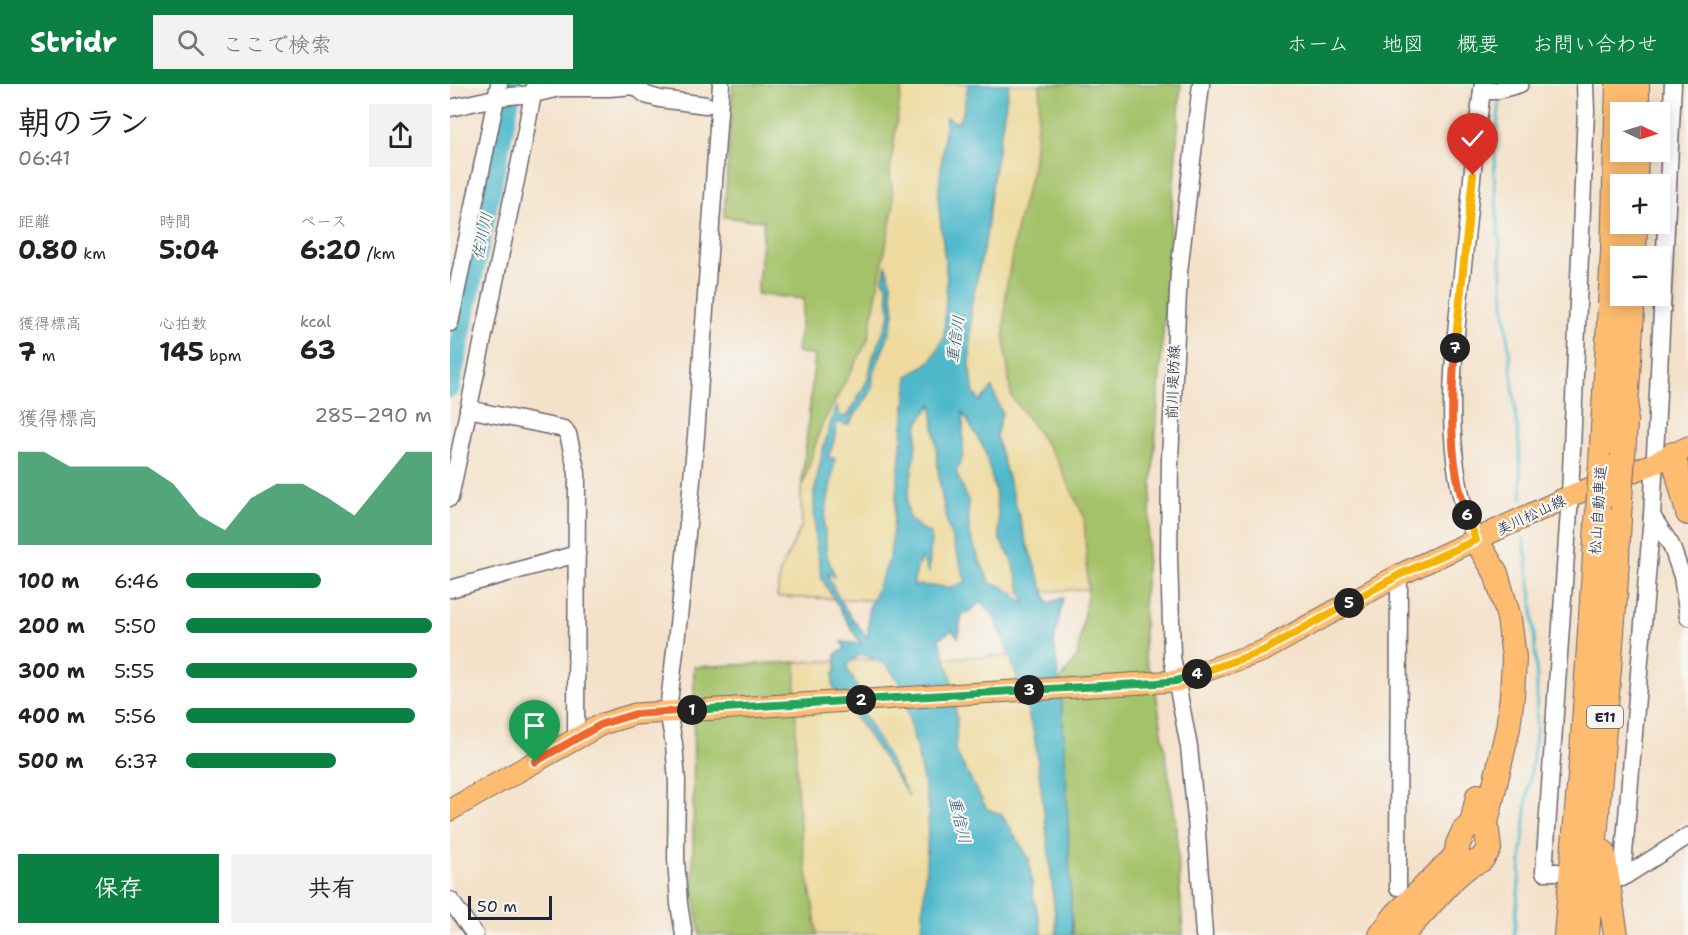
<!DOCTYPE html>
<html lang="ja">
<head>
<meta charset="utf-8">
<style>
	body { margin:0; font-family:"Shantell Sans","Klee One",sans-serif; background:#f2f2f2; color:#222; height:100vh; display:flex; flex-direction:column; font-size:22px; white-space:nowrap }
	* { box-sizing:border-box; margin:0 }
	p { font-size:20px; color:#767676 }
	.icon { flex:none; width:33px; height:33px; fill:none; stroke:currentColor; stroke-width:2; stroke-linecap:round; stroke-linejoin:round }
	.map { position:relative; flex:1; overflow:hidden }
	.drawer { display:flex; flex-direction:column; background:#fff; width:450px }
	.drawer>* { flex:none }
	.needle { width:39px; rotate:94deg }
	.fabs { position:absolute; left:1160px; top:18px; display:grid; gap:12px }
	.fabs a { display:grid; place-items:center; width:60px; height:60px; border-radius:0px; background:#fff; box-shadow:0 3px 15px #0003; font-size:30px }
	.scale { position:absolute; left:18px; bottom:15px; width:84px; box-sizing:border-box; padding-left:6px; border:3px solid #22223b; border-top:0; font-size:16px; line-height:21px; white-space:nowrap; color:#22223b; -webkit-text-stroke:4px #f6f6f2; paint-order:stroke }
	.pin { position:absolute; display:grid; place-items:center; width:51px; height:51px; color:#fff; margin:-62px -26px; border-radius:50% 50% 50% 0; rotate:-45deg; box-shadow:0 0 6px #0007 }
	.pin .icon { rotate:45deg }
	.km { position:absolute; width:30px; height:30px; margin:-15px; border-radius:50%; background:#222; color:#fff; font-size:16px; line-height:30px; text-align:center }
	.round { display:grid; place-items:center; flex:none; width:63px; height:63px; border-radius:0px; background:#f2f2f2 }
	.overview { display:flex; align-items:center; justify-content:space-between; height:102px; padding:0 18px }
	h1 { font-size:33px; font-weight:700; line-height:45px }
	.metrics { display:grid; grid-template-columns:repeat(3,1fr); gap:9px; height:102px; padding:6px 18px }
	.metrics div { display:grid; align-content:center }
	.metrics b { font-size:26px; font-weight:700 }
	.metrics small { font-size:16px; font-weight:400 }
	.metrics p { font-size:16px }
	.chart { height:168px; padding:12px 18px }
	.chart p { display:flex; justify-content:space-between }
	.chart svg { width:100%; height:108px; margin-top:6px; fill:#0b8043; opacity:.7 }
	.primary-button { display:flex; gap:12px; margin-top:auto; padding:12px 18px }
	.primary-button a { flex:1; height:69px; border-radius:0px; background:#0b8043; color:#fff; font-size:24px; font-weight:700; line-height:69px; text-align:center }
	.primary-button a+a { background:#f2f2f2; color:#222 }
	ul { padding:0 18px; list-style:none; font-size:20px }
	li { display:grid; grid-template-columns:96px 72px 1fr; align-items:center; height:45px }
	li i { height:15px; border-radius:8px; background:#0b8043 }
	header { display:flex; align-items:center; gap:36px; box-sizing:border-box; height:84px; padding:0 30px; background:#0b8043; color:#fff }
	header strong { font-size:28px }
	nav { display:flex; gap:33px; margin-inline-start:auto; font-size:21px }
	.search { width:420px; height:54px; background:#f2f2f2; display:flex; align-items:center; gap:15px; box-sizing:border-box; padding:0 21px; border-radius:0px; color:#767676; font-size:22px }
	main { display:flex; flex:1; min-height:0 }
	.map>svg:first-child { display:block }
	.green { fill:#a4c269; stroke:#637252; stroke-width:1.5 }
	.sand { fill:#eeda9e; stroke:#887e6c; stroke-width:1.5 }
	.water { fill:#4fb9cb; stroke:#386e83; stroke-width:1.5; fill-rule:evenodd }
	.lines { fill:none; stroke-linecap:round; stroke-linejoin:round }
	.stream { stroke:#4fb9cb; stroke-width:3 }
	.river { stroke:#4fb9cb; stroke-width:20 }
	.minor-casing { stroke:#6c656d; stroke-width:19 }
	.major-casing { stroke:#6c656d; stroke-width:23 }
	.highway-casing { stroke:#6c656d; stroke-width:26 }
	.minor { stroke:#fff; stroke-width:16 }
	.major { stroke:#fdbc6f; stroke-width:21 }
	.highway { stroke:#fdbc6f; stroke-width:24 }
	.highway-bridge-casing { stroke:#6c656d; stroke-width:26; stroke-linecap:butt }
	.highway-bridge { stroke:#fdbc6f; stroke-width:24 }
	.split-1-casing { stroke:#fff; stroke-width:12 }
	.split-2-casing { stroke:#fff; stroke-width:12 }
	.split-3-casing { stroke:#fff; stroke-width:12 }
	.split-4-casing { stroke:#fff; stroke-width:12 }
	.split-5-casing { stroke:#fff; stroke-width:12 }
	.split-6-casing { stroke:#fff; stroke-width:12 }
	.split-7-casing { stroke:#fff; stroke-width:12 }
	.split-8-casing { stroke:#fff; stroke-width:12 }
	.split-1 { stroke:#f0652b; stroke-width:8 }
	.split-2 { stroke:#22a559; stroke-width:8 }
	.split-3 { stroke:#22a559; stroke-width:8 }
	.split-4 { stroke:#22a559; stroke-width:8 }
	.split-5 { stroke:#f5b400; stroke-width:8 }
	.split-6 { stroke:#f5b400; stroke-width:8 }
	.split-7 { stroke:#f0652b; stroke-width:8 }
	.split-8 { stroke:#f5b400; stroke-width:8 }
	.labels { text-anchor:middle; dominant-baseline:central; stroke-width:4.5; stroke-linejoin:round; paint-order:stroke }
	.shield { fill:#f6f6f2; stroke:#626272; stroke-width:1.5 }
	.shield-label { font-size:14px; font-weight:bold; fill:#22223b }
	.street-label { font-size:15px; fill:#22223b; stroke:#f6f6f2 }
	.water-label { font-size:16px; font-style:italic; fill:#32576d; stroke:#f6f6f2 }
</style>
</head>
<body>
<header>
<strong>Stridr</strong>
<div class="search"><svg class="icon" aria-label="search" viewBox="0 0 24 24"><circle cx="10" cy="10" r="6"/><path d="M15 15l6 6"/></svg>ここで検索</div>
<nav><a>ホーム</a><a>地図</a><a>概要</a><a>お問い合わせ</a></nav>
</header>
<main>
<section class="drawer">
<div class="overview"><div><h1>朝のラン</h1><p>06:41</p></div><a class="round"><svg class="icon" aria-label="share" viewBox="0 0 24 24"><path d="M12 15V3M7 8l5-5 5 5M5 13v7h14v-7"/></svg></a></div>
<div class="metrics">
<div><p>距離</p><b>0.80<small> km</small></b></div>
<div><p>時間</p><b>5:04</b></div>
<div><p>ペース</p><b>6:20<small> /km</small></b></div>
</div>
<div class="metrics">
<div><p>獲得標高</p><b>7<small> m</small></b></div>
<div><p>心拍数</p><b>145<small> bpm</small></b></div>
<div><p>kcal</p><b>63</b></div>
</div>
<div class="chart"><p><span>獲得標高</span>285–290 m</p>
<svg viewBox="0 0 160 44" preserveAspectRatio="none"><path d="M0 44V6L10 6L20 12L30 12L40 12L50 12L60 19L70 32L80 38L90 25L100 19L110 19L120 25L130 32L140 19L150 6L160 6V44z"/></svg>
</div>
<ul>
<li><b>100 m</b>6:46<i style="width:55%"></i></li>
<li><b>200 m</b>5:50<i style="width:100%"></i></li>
<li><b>300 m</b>5:55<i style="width:94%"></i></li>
<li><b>400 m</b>5:56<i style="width:93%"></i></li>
<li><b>500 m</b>6:37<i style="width:61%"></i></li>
</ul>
<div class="primary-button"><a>保存</a><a>共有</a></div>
</section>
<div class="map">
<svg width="1238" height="851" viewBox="0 0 1238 851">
	<rect width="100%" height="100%" fill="#f6f6f2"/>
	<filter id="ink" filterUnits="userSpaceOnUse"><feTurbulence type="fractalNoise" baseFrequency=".0167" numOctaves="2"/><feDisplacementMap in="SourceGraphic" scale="12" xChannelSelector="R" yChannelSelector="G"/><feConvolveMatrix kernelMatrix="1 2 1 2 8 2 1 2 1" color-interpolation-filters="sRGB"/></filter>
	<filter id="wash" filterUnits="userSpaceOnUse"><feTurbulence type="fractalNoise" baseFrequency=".008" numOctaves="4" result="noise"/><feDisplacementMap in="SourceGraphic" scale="24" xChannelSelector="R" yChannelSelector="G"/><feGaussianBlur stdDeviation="1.35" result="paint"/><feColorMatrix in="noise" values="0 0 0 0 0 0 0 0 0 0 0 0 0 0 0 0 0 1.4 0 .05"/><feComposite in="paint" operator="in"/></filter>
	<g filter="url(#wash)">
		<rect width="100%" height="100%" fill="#f4e1c9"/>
		<g class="green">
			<polygon points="283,0 452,0 440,88 444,120 418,256 371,343 351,408 365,272 347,268 354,215 307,210 314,137 274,133"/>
			<polygon points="590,0 731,0 694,512 694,569 707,615 725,731 733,851 623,851 616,780 592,622 627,573 638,505 634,433 561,312 554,253 556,206 567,142 583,82 589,21"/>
			<path d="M 346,578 C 346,635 344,693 351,750 C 355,784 364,817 367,851 L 250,851 L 243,804 L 244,583 Z"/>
		</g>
		<g class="sand">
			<polygon points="452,0 590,0 589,21 583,82 567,142 556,206 554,253 561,312 606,374 634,433 638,505 423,516 327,513 330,488 352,441 351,408 371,343 418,256 444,120 440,88"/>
			<path d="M 592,571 L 616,773 L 623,851 L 367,851 C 364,817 355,784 351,750 C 344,693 346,635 346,578 Z"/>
		</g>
		<path class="water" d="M 518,0 L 559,0 L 542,101 L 536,153 L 521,222 L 520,285 L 524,310 L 530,317 L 542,304 L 552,329 L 546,352 L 576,457 L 598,519 L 613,514 L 604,559 L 612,622 L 617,715 L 622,851 L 607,851 L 597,750 L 584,649 L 564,584 L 552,551 L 543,530 L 531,518 L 520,527 L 512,530 L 508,553 L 502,546 L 489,555 L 501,593 L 507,636 L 505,667 L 537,725 L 551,730 L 579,774 L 583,811 L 589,834 L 592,851 L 472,851 L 479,726 L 467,666 L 450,599 L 437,581 L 414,571 L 408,572 L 397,581 L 399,589 L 405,598 L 414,630 L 459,712 L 410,639 L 383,603 L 383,591 L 386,586 L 386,570 L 395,565 L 392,558 L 411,560 L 372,495 L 365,455 L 364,410 L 372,369 L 386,322 L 391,333 L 398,332 L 418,295 L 423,273 L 440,231 L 437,201 L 433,195 L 436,181 L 441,199 L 444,230 L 440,247 L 423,291 L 422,306 L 399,340 L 395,341 L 387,337 L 384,357 L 378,373 L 385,375 L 374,438 L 377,472 L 385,493 L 377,488 C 386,514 400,534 418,554 L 419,524 L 440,474 L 458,292 L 481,277 L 494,253 L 497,194 L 488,115 L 496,33 L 507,39 L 513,29 ZM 482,320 L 489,396 L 497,439 L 516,498 L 501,503 L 463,501 L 467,484 L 471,473 L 479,488 L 481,450 L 471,445 L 459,434 L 457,418 L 466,362 L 468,339 ZM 513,329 L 534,364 L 545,406 L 548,429 L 550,456 L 561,474 L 575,519 L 552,502 L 541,500 L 530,478 L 519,448 L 518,417 L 506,388 L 513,372 Z"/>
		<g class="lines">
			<g class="stream">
				<polyline points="1050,11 1044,89 1054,217 1069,361 1072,415"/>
				<polyline points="1064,851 1077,715 1086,650 1087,600 1082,514 1074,454"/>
			</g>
			<polyline class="river" points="0,304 63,0"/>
		</g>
	</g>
	<g filter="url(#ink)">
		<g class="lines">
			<g class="minor-casing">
				<g id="minor">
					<polyline points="751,0 729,188 720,375 719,473 722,573 739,663 746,735 754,851"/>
					<polyline points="1032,7 1045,7 1070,0"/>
					<polyline points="0,24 49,13 83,10 110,4 159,4 185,2 196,11 210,15 256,21"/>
					<polyline points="0,239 49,0"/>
					<polyline points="18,325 114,345 118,350 127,389 126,654"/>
					<polyline points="0,414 71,72 85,0"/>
					<polyline points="1202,432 1221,461 1232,492 1238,533"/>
					<path d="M 1026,456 C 1022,447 1018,437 1015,427 C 991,341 1006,250 1015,163 C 1021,109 1025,54 1033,0"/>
					<polyline points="0,505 127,470"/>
					<polyline points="1107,788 1094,788 1120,412 1136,27 1135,0"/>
					<polyline points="1166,794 1172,794 1238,752"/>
					<polyline points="1172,794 1202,432 1223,0"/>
					<polyline points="948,803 949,491"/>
					<polyline points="0,816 25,851"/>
					<polyline points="234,851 229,820 226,774 227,697 224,660 218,627 231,515 246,352 271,0"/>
				</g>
			</g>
			<g class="major-casing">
				<polyline id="major" points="0,726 152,640 185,630 726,597 813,567 949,491 1120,412 1205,379 1238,363"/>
			</g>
			<g class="highway-casing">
				<g id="highway">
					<polyline points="1187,28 1187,0"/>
					<polyline points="1185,100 1186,68"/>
					<polyline points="1184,172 1185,140"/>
					<polyline points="1223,370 1238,429"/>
					<polyline points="1173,371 1183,212"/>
					<polyline points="1151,379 1163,168 1168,0"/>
					<polyline points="1153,768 1166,851"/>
					<polyline points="931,851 946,831 1006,772 1008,760 1014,747 1022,740 1028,712"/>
					<polyline points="952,851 1005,793 1018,782 1031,776 1039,765 1036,739 1058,644 1062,612 1064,574 1059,534 1046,489 1026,456"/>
					<polyline points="1116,851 1132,669 1148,425"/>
					<polyline points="1137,851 1165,512 1170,415"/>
				</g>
			</g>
			<use href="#minor" class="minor"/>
			<use href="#major" class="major"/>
			<use href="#highway" class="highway"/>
			<g class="highway-bridge-casing">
				<g id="highway-bridge">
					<polyline points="1170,415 1173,371"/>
					<polyline points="1148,425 1151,379"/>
				</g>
			</g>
			<use href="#highway-bridge" class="highway-bridge"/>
		</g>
	</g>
	<g class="lines" filter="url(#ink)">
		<g class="split-1-casing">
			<polyline id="split-1" points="85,678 152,640 185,630 242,626"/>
		</g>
		<g class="split-2-casing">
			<polyline id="split-2" points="242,626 411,616"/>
		</g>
		<g class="split-3-casing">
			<polyline id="split-3" points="411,616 579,606"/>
		</g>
		<g class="split-4-casing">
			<polyline id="split-4" points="579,606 707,599 726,597 747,590"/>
		</g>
		<g class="split-5-casing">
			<polyline id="split-5" points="747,590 813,567 899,519"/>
		</g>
		<g class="split-6-casing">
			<polyline id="split-6" points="899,519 949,491 1026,456 1017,431"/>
		</g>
		<g class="split-7-casing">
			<path id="split-7" d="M 1005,264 C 1001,319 998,378 1017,431"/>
		</g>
		<g class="split-8-casing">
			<polyline id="split-8" points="1005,264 1023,91"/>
		</g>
		<use href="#split-1" class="split-1"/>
		<use href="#split-2" class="split-2"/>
		<use href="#split-3" class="split-3"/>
		<use href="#split-4" class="split-4"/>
		<use href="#split-5" class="split-5"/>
		<use href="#split-6" class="split-6"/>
		<use href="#split-7" class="split-7"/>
		<use href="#split-8" class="split-8"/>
	</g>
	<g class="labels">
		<rect class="shield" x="1137" y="622" width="36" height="22" rx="4.5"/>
		<g class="shield-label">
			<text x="1155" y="633">E11</text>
		</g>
		<g class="street-label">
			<text transform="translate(723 298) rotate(-88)">前川堤防線</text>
			<text transform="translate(1148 426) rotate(-86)">松山自動車道</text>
			<text transform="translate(1081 431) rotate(-25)">美川松山線</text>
		</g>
		<g class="water-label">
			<text transform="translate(32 152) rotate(-78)">佐川川</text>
			<text transform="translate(505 255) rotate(-81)">重信川</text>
			<text transform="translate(510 736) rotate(77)">重信川</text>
		</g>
	</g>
</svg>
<div class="fabs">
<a><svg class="needle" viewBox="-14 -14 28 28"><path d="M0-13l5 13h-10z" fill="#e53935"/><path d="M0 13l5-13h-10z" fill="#767676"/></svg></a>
<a>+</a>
<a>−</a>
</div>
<div class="scale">50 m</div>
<div class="pin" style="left:85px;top:678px;background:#1e9e55"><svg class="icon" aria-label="arrive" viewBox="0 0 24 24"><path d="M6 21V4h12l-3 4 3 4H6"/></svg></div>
<div class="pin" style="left:1023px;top:91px;background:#d93025"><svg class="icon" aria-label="check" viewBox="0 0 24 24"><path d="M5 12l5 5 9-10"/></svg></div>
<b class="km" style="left:242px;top:626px">1</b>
<b class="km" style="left:411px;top:616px">2</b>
<b class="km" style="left:579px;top:606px">3</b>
<b class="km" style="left:747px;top:590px">4</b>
<b class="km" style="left:899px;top:519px">5</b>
<b class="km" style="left:1017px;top:431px">6</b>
<b class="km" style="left:1005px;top:264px">7</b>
</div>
</main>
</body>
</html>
